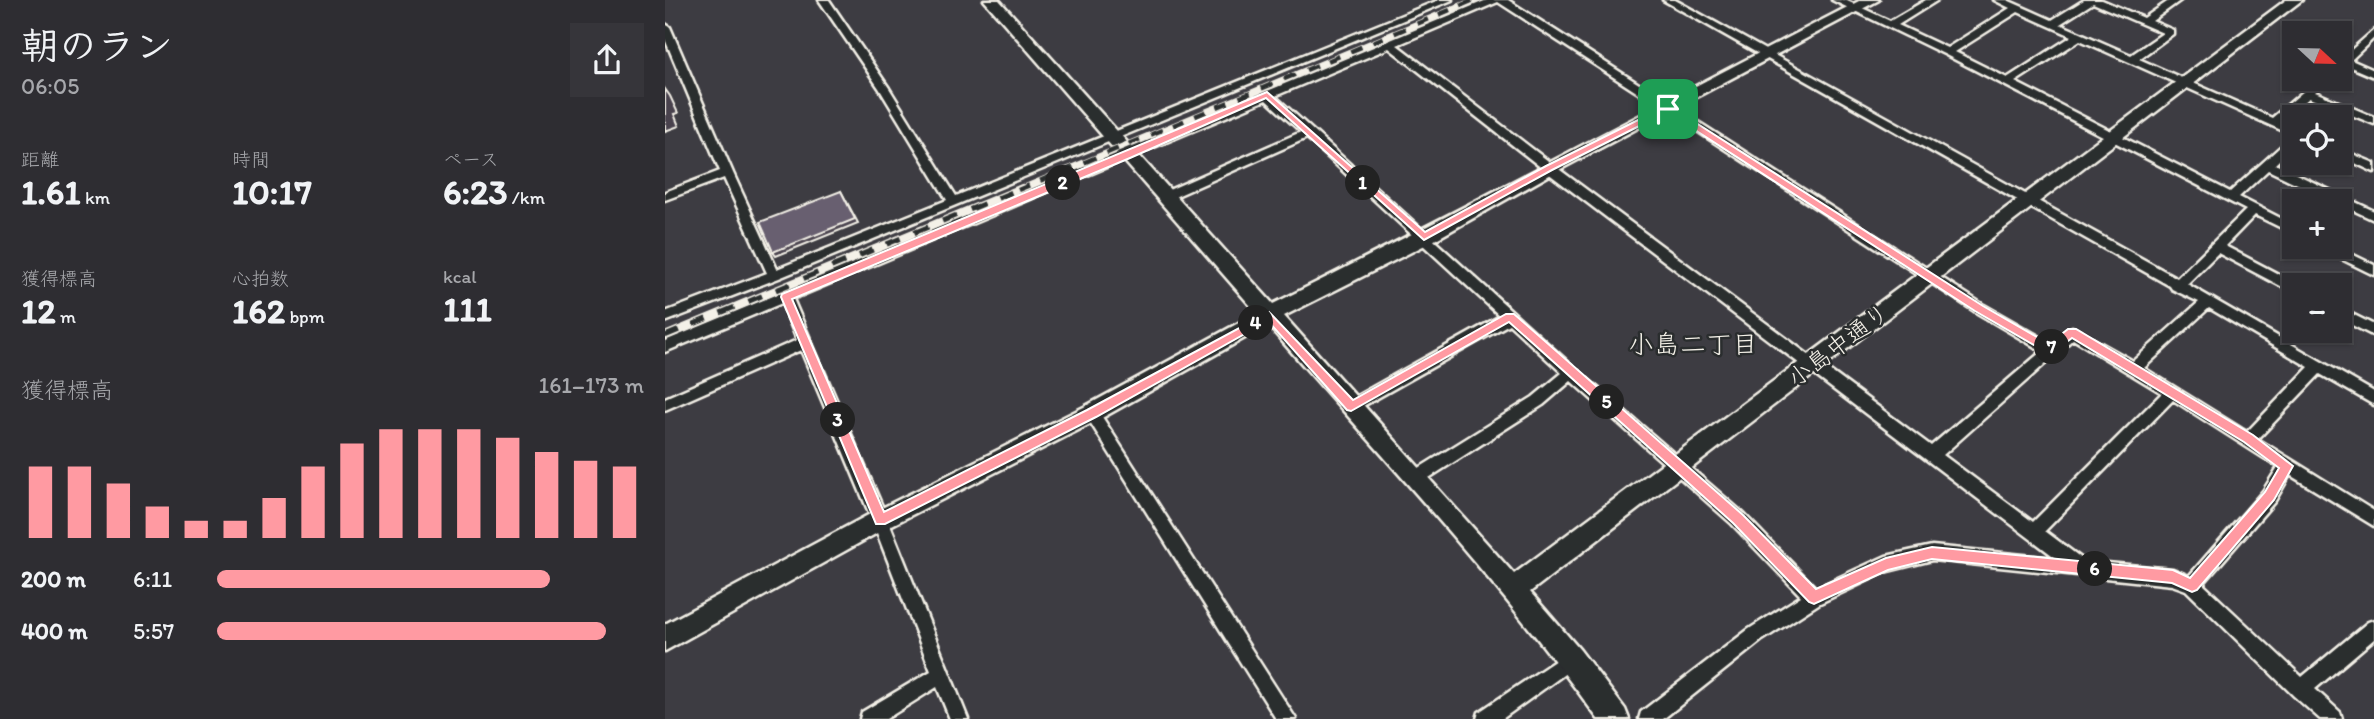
<!DOCTYPE html>
<html lang="ja">
<head>
<meta charset="utf-8">
<style>
	body { margin:0; font-family:Itim,"Klee One",sans-serif; background:#36353a; color:#f1f3f6; height:100vh; display:flex; flex-direction:column; font-size:26px; white-space:nowrap }
	* { box-sizing:border-box; margin:0 }
	p { font-size:23px; color:#a7a8ac }
	.icon { flex:none; width:38px; height:38px; fill:none; stroke:currentColor; stroke-width:2; stroke-linecap:round; stroke-linejoin:round }
	.map { position:relative; flex:1; overflow:hidden }
	.drawer { display:flex; flex-direction:column; background:#2e2d32; width:665px }
	.drawer>* { flex:none }
	.needle { width:46px; rotate:112deg }
	.tools { position:absolute; left:1617px; top:21px; display:grid; gap:14px }
	.tools a { display:grid; place-items:center; width:70px; height:70px; border-radius:0px; background:#2e2d32; box-shadow:0 2px 5px #0004,0 0 0 2px #49494d; font-size:35px }
	.pin { position:absolute; display:grid; place-items:center; width:60px; height:60px; color:#fff; margin:-30px; border-radius:14px; box-shadow:0 4px 10px #0006 }
	.km { position:absolute; width:35px; height:35px; margin:-18px; border-radius:50%; background:#222; color:#fff; font-size:19px; line-height:35px; text-align:center }
	.round { display:grid; place-items:center; flex:none; width:74px; height:74px; border-radius:0px; background:#36353a }
	.headline { display:flex; align-items:center; justify-content:space-between; height:119px; padding:0 21px }
	h1 { font-size:38px; font-weight:800; line-height:52px }
	.stats { display:grid; grid-template-columns:repeat(3,1fr); gap:10px; height:119px; padding:7px 21px }
	.stats div { display:grid; align-content:center }
	.stats b { font-size:35px; font-weight:800 }
	.stats small { font-size:19px; font-weight:400 }
	.stats p { font-size:19px }
	.chart { height:196px; padding:14px 21px }
	.chart p { display:flex; justify-content:space-between }
	.chart svg { width:100%; height:126px; margin-top:7px; stroke:#ff9aa2; stroke-width:6 }
	ul { padding:0 21px; list-style:none; font-size:23px }
	li { display:grid; grid-template-columns:112px 84px 1fr; align-items:center; height:52px }
	li i { height:18px; border-radius:9px; background:#ff9aa2 }
	main { display:flex; flex:1; min-height:0 }
	.map>svg:first-child { display:block }
	.lines { fill:none; stroke-linecap:round; stroke-linejoin:round }
	.street-casing { stroke:#f4f1e8; stroke-width:5 }
	.secondary-casing { stroke:#f4f1e8; stroke-width:5 }
	.street { fill:#2a2d2e; fill-rule:evenodd }
	.secondary { fill:#2a2d2e; fill-rule:evenodd }
	.rail-far1-casing { stroke:#f4f1e8; stroke-width:6 }
	.rail-casing { stroke:#f4f1e8; stroke-width:8 }
	.rail-far1 { stroke:#2a2d2e; stroke-width:4.5; stroke-dasharray:12; stroke-linecap:butt }
	.rail { stroke:#2a2d2e; stroke-width:5; stroke-dasharray:15; stroke-linecap:butt }
	.shaded-wall { fill:#49424e; stroke:#f4f1e8; stroke-width:2 }
	.building { fill:#685f6f; stroke:#f4f1e8; stroke-width:2 }
	.route { fill:#ff9aa2; stroke:#fff; stroke-width:2; fill-rule:evenodd }
	.labels { text-anchor:middle; dominant-baseline:central; stroke-width:5; stroke-linejoin:round; paint-order:stroke }
	.street-label { font-size:24px; fill:#f4f1e8; stroke:#2a2d2e }
	.neighbourhood-label { font-size:26px; fill:#f4f1e8; stroke:#2a2d2e }
</style>
</head>
<body>
<main>
<section class="drawer">
<div class="headline"><div><h1>朝のラン</h1><p>06:05</p></div><a class="round"><svg class="icon" aria-label="share" viewBox="0 0 24 24"><path d="M12 15V3M7 8l5-5 5 5M5 13v7h14v-7"/></svg></a></div>
<div class="stats">
<div><p>距離</p><b>1.61<small> km</small></b></div>
<div><p>時間</p><b>10:17</b></div>
<div><p>ペース</p><b>6:23<small> /km</small></b></div>
</div>
<div class="stats">
<div><p>獲得標高</p><b>12<small> m</small></b></div>
<div><p>心拍数</p><b>162<small> bpm</small></b></div>
<div><p>kcal</p><b>111</b></div>
</div>
<div class="chart"><p><span>獲得標高</span>161–173 m</p>
<svg viewBox="0 0 160 44" preserveAspectRatio="none"><path d="M5 44V19M15 44V19M25 44V25M35 44V33M45 44V38M55 44V38M65 44V30M75 44V19M85 44V11M95 44V6M105 44V6M115 44V6M125 44V9M135 44V14M145 44V17M155 44V19"/></svg>
</div>
<ul>
<li><b>200 m</b>6:11<i style="width:78%"></i></li>
<li><b>400 m</b>5:57<i style="width:91%"></i></li>
</ul>
</section>
<div class="map">
<svg width="1709" height="719" viewBox="0 0 1709 719">
	<rect width="100%" height="100%" fill="#3d3c42"/>
	<filter id="ink" filterUnits="userSpaceOnUse"><feTurbulence type="fractalNoise" baseFrequency=".0143" numOctaves="2"/><feDisplacementMap in="SourceGraphic" scale="14" xChannelSelector="R" yChannelSelector="G"/><feConvolveMatrix kernelMatrix="1 2 1 2 8 2 1 2 1" color-interpolation-filters="sRGB"/></filter>
	<g filter="url(#ink)">
		<g class="lines">
			<g class="street-casing">
				<g id="street">
					<polygon points="154,0 164,0 224,88 291,196 774,0 787,0 114,278 0,322 0,312 102,273 59,178 0,200 0,192 55,171 0,39 0,24 5,27 68,173 112,269 282,200 214,88"/>
					<path d="M 822,0 L 843,0 L 1319,305 L 1386,343 L 1407,327 L 1468,361 L 1534,302 L 1507,289 L 1505,286 L 998,0 L 1010,0 L 1512,278 L 1581,210 L 1279,54 L 1167,0 L 1180,0 L 1225,21 L 1261,0 L 1273,0 L 1233,25 L 1282,48 L 1345,8 L 1329,0 L 1342,0 L 1387,20 L 1419,0 L 1437,0 L 1479,18 L 1505,0 L 1516,0 L 1487,21 L 1508,30 L 1508,34 L 1474,59 L 1607,118 L 1653,79 L 1664,79 L 1650,92 L 1709,117 L 1709,124 L 1644,98 L 1616,122 L 1629,128 L 1629,135 L 1625,134 L 1415,40 L 1350,82 L 1565,192 L 1625,138 L 1629,137 L 1629,146 L 1610,164 L 1709,211 L 1709,220 L 1675,204 L 1675,201 L 1668,201 L 1603,170 L 1574,197 L 1629,225 L 1629,234 L 1590,215 L 1560,246 L 1634,285 L 1629,285 L 1629,293 L 1553,253 L 1522,284 L 1709,392 L 1709,405 L 1655,374 L 1593,439 L 1709,511 L 1709,526 L 1625,475 L 1610,501 L 1538,584 L 1637,677 L 1703,622 L 1709,620 L 1709,639 L 1650,689 L 1675,712 L 1677,719 L 1655,719 L 1629,696 L 1521,590 L 1507,585 L 1267,560 L 1223,571 L 1155,603 L 1096,641 L 998,719 L 974,719 L 976,712 L 1084,629 L 1136,596 L 1067,524 L 906,381 L 878,405 L 756,483 L 751,485 L 746,483 L 743,478 L 746,473 L 868,397 L 897,373 L 844,324 L 691,410 L 681,410 L 679,406 L 681,402 L 835,316 L 642,138 L 505,199 L 497,199 L 497,193 L 636,132 L 601,100 L 128,299 L 223,520 L 303,719 L 285,719 L 272,687 L 221,719 L 195,719 L 197,712 L 266,671 L 207,520 L 136,350 L 0,410 L 0,398 L 132,340 L 117,303 L 0,352 L 0,341 ZM 833,2 L 1309,311 L 1377,351 L 1266,446 L 891,167 L 732,45 ZM 1428,3 L 1498,33 L 1466,55 L 1395,24 ZM 1353,12 L 1407,36 L 1342,78 L 1290,52 ZM 724,48 L 883,173 L 1391,558 L 1267,546 L 1221,556 L 1151,588 L 1079,514 L 911,369 L 610,96 ZM 1544,308 L 1644,367 L 1582,432 L 1479,368 ZM 1408,339 L 1497,393 L 1368,522 L 1278,455 ZM 1508,400 L 1613,467 L 1598,491 L 1524,576 L 1508,569 L 1420,561 L 1380,531 Z"/>
					<polygon points="1709,30 1709,38 1686,60 1709,70 1709,77 1681,65 1675,68 1675,60"/>
					<polygon points="1675,149 1709,163 1709,172 1675,156"/>
					<polygon points="1656,247 1672,247 1709,265 1709,275 1658,250"/>
					<polygon points="1675,308 1709,325 1709,336 1675,319"/>
					<polygon points="427,407 432,409 631,719 611,719 422,417 420,413 422,409"/>
					<polygon points="906,650 912,653 915,659 912,665 837,719 812,719 814,712"/>
				</g>
			</g>
			<g class="secondary-casing">
				<path id="secondary" d="M 319,0 L 334,0 L 608,304 C 806,206 1000,101 1196,0 L 1214,0 L 890,172 L 766,242 L 619,316 L 849,574 L 1621,0 L 1637,0 L 865,592 L 915,650 L 960,709 L 964,719 L 933,719 C 833,580 715,454 603,325 L 435,419 L 223,527 L 0,651 L 0,624 L 207,513 L 419,407 L 592,313 Z"/>
			</g>
			<use href="#street" class="street"/>
			<use href="#secondary" class="secondary"/>
			<g class="rail-far1-casing">
				<polyline id="rail-far1" points="353,190 809,0"/>
			</g>
			<g class="rail-casing">
				<polyline id="rail" points="0,336 357,188"/>
			</g>
			<use href="#rail-far1" class="rail-far1"/>
			<use href="#rail" class="rail"/>
		</g>
		<g class="shaded-wall">
			<polygon points="0,89 5,96 13,113 9,114 14,126 0,131"/>
			<polygon points="176,191 193,223 111,256 108,252"/>
		</g>
		<polygon class="building" points="176,191 190,219 108,252 95,222"/>
	</g>
	<path class="route" d="M 602,92 L 760,232 L 881,166 L 999,107 L 1006,107 L 1318,306 L 1384,344 L 1403,329 L 1411,329 L 1588,435 L 1628,466 L 1609,500 L 1532,590 L 1527,592 L 1507,583 L 1267,559 L 1223,570 L 1149,604 L 1144,602 L 1068,523 L 844,322 L 686,411 L 682,410 L 603,321 L 431,417 L 220,524 L 211,524 L 116,297 L 117,294 ZM 601,98 L 759,240 L 887,170 L 1002,112 L 1310,311 L 1381,352 L 1389,352 L 1407,338 L 1579,442 L 1614,468 L 1600,492 L 1525,578 L 1508,570 L 1267,547 L 1221,558 L 1151,589 L 1078,515 L 849,314 L 841,314 L 688,400 L 604,312 L 422,410 L 219,512 L 127,299 L 465,158 Z"/>
	<g class="labels">
		<g class="street-label">
			<text transform="translate(1173 345) rotate(-37)">小島中通り</text>
		</g>
		<g class="neighbourhood-label">
			<text x="1028" y="344">小島二丁目</text>
		</g>
	</g>
</svg>
<div class="tools">
<a><svg class="needle" viewBox="-14 -14 28 28"><path d="M0-13l5 13h-10z" fill="#e53935"/><path d="M0 13l5-13h-10z" fill="#a7a8ac"/></svg></a>
<a><svg class="icon" aria-label="locate" viewBox="0 0 24 24"><circle cx="12" cy="12" r="6"/><path d="M12 2v4M12 18v4M2 12h4M18 12h4"/></svg></a>
<a>+</a>
<a>−</a>
</div>
<div class="pin" style="left:1003px;top:109px;background:#1e9e55"><svg class="icon" aria-label="arrive" viewBox="0 0 24 24"><path d="M6 21V4h12l-3 4 3 4H6"/></svg></div>
<b class="km" style="left:698px;top:183px">1</b>
<b class="km" style="left:398px;top:183px">2</b>
<b class="km" style="left:173px;top:420px">3</b>
<b class="km" style="left:591px;top:323px">4</b>
<b class="km" style="left:942px;top:402px">5</b>
<b class="km" style="left:1430px;top:569px">6</b>
<b class="km" style="left:1387px;top:347px">7</b>
</div>
</main>
</body>
</html>
